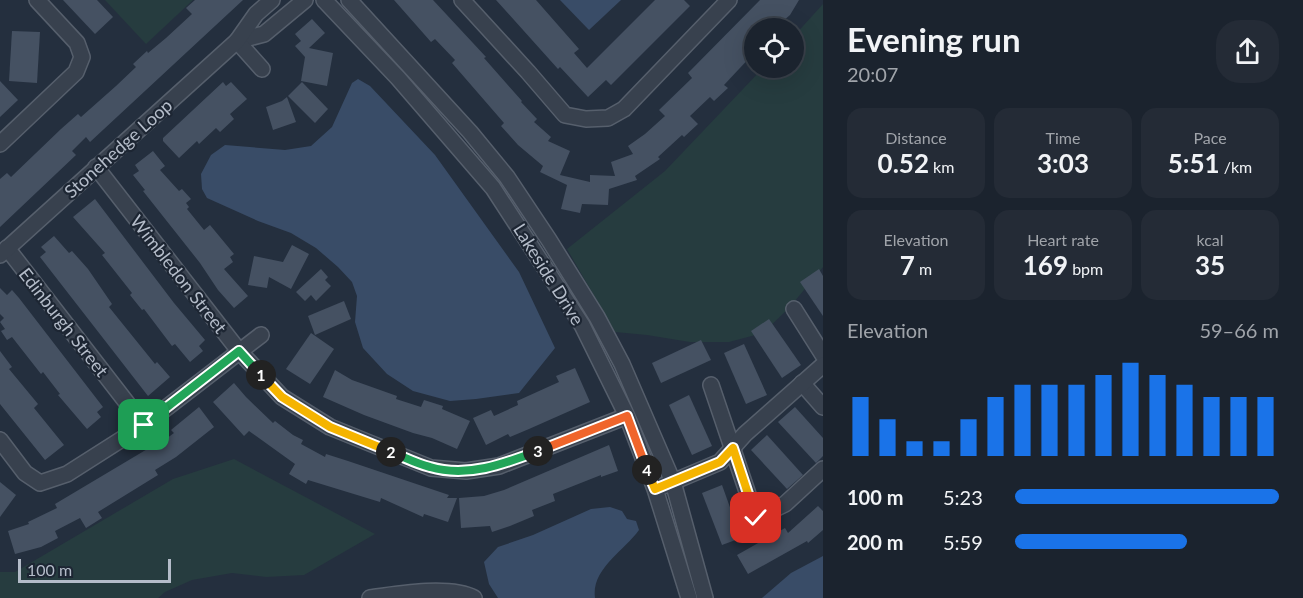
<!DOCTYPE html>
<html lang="en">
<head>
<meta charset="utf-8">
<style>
	body { margin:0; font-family:Lato,sans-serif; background:#242b36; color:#f1f3f6; height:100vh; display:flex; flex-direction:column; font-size:22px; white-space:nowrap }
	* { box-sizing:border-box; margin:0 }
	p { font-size:20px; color:#a0a4aa }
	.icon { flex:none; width:33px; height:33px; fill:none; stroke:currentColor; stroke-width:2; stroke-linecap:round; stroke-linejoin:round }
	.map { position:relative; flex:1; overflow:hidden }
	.side { display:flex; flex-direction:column; background:#1b232e; width:480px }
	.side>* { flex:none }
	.tools { position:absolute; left:744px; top:18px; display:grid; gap:12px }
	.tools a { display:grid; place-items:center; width:60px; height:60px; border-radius:50%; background:#1b232e; box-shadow:0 6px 24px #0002,0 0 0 2px #39404a; font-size:30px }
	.scale { position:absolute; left:18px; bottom:15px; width:153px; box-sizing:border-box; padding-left:6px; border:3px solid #b4bcc9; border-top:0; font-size:16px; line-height:21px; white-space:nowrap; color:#b4bcc9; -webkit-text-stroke:4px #1d2633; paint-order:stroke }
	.pin { position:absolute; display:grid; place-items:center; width:51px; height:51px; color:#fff; margin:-26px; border-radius:12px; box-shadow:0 3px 9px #0006 }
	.km { position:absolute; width:30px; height:30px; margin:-15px; border-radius:50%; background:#222; color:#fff; font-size:16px; line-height:30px; text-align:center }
	.round { display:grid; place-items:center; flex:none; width:63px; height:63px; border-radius:24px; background:#242b36 }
	.headline { display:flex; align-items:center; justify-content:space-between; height:102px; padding:0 24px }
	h1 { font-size:33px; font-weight:700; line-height:45px }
	.metrics { display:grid; grid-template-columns:repeat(3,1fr); gap:9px; height:102px; padding:6px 24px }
	.metrics div { display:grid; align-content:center; border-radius:15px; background:#242b36; text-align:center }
	.metrics b { font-size:26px; font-weight:700 }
	.metrics small { font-size:16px; font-weight:400 }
	.metrics p { font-size:16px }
	.chart { height:168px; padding:12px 24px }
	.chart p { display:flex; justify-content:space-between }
	.chart svg { width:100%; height:108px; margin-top:6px; stroke:#1a73e8; stroke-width:6 }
	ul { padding:0 24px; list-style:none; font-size:20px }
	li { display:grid; grid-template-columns:96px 72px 1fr; align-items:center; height:45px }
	li i { height:15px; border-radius:8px; background:#1a73e8 }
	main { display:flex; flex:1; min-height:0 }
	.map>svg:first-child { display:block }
	.green { fill:#263c3f }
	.water { fill:#394c67 }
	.building { fill:#455162 }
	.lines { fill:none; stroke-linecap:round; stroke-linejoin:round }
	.minor-casing { stroke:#565f6c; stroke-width:18 }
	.minor { stroke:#38414e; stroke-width:15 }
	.split-1-casing { stroke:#fff; stroke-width:12 }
	.split-2-casing { stroke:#fff; stroke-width:12 }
	.split-3-casing { stroke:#fff; stroke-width:12 }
	.split-4-casing { stroke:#fff; stroke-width:12 }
	.split-5-casing { stroke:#fff; stroke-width:12 }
	.split-1 { stroke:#22a559; stroke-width:8 }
	.split-2 { stroke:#f5b400; stroke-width:8 }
	.split-3 { stroke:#22a559; stroke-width:8 }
	.split-4 { stroke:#f0652b; stroke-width:8 }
	.split-5 { stroke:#f5b400; stroke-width:8 }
	.labels { text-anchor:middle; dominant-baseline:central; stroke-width:4.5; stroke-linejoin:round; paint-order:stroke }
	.street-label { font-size:18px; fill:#b4bcc9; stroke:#1d2633 }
</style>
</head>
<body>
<main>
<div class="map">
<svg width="823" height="598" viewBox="0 0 823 598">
	<rect width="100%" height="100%" fill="#242f3e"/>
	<g class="green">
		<polygon points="105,0 193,0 146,44"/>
		<polygon points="823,4 823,267 789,308 763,333 729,342 690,342 647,335 615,332 567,249 665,171 763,68 794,68 794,36"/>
		<polygon points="234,459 375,534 304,575 266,577 232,573 192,580 165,592 158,598 0,598 0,572 15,572 173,479"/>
	</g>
	<g class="water">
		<polygon points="560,0 621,0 589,30"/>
		<polygon points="358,79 370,86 435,155 519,272 555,348 519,393 476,399 450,401 413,391 387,374 363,348 355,322 357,296 352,282 338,267 316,248 291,233 258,221 207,198 202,189 201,174 211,155 225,145 285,150 311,146 332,127 352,83"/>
		<path d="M 610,507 L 622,511 L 627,519 L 636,521 L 639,530 C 624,551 591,569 595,598 L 498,598 L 489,584 L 484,562 L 498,547 L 533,535 L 591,509 Z"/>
		<polygon points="823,556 823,598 762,598 791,573"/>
	</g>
	<g class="building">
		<polygon points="63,0 97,0 113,17 95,34"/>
		<polygon points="195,0 243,0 90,142 86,137 72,151 76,155 0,227 0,179 7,173 11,177 61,129 78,114 81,117 116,86 136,67 133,64 147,51 148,53 166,38 192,14 186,8"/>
		<polygon points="394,0 433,0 486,57 484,58 522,101 521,102 537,119 534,122 551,137 548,141 570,151 560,175 590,182 590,175 615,176 611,162 633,154 628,146 645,134 665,116 659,110 692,78 688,73 760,0 799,0 790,15 775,28 754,28 754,53 724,85 728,88 714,101 710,97 690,116 698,124 684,137 682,135 658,157 660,159 635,176 637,180 609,189 608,205 582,204 580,213 561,209 567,185 540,172 543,166 518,145 501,126 504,123 452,63 455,60 435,39 431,42"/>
		<polygon points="496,0 536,0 579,49 574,53 587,68 655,0 684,0 690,6 611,85 606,80 588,97 560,67 558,69"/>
		<polygon points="312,19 325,33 309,48 333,53 327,86 301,81 305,57 295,46 301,41 295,34"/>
		<polygon points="12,31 40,32 37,83 9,81"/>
		<polygon points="0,81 18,100 0,117"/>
		<polygon points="223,82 226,86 231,82 247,99 230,114 234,119 220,132 216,128 199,144 197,141 179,158 163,141 163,138"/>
		<polygon points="302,82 328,109 315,123 288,96"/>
		<polygon points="287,97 296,122 273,130 266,107 282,101"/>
		<polygon points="153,151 165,166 160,170 179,191 182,189 191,199 186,203 189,207 187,209 204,230 210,225 234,254 230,257 233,262 224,269 248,296 234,308 218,290 200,263 143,191 145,190 133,175 139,171 135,165"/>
		<polygon points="95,199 174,303 205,340 199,346 203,351 190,362 175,344 172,346 144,309 142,310 130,295 132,293 102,255 105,253 73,217"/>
		<polygon points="54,236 69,253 72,251 88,269 112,304 109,307 155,364 157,362 170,377 148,396 40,257 46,252 41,247"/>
		<polygon points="292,245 309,254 291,289 269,277 267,288 248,285 254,256 283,262"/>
		<polygon points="321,269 328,277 325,280 331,286 316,301 311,295 305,301 296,292"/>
		<polygon points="819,269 823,276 823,316 800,282"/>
		<polygon points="0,288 7,295 12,290 19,298 103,407 97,412 101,417 87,429 58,395 60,394 43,372 41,374 12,337 7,340 1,331 5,329 0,322 4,318 0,314"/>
		<polygon points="344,301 351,319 315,335 308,316"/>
		<polygon points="769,319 801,365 782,378 751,331"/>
		<polygon points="311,333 334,349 310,384 286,369"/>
		<polygon points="701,340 711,360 661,383 652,363"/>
		<polygon points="744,344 767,395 746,404 724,353"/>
		<polygon points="0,351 12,367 9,369 38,404 34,408 64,445 45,460 0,404"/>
		<polygon points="575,368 590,402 529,429 510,437 508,434 486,445 473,418 491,410 494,416 518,405 517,401 559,382 556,376"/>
		<polygon points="335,370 352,380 397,396 396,399 421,407 424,400 443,406 442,409 470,421 457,449 432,438 413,433 364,415 323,397"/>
		<polygon points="234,383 246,397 273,423 275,421 293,435 303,440 301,444 325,457 326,454 348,461 449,495 447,498 457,498 448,522 424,514 423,517 381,498 380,502 308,480 306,484 289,474 295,464 249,431 244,436 213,402"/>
		<polygon points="689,395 712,446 692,455 669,405"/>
		<polygon points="199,407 214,427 176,457 155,470 158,475 98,512 102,518 86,528 80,518 55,531 58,538 41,547 15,554 8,531 29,524 28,522 57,508 55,504 149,448 147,446 157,440 159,444 174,433 171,430"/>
		<polygon points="795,407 823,438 823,456 816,463 778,422"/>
		<polygon points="767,435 803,475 787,489 751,450"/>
		<polygon points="609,445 618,471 601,477 601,475 553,494 555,501 532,510 534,516 510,526 492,532 490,526 461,528 459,498 484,496 504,490"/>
		<polygon points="0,482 16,495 0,517"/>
		<polygon points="722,485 741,538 722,545 702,493"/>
		<polygon points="818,506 823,511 823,530 808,543 807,541 748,574 737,555 785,528 788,533"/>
	</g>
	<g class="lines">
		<g class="minor-casing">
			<g id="minor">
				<polyline points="324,0 398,78 493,188 582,325 627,416 655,489 689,598"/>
				<polyline points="349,0 470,132 507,177 549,240 597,317 622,364 673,482 705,598"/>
				<polyline points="462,0 528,72 565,115 586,119 608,118 624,109 729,0"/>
				<polyline points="237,41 264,34 305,0"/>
				<polyline points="237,41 262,69"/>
				<polyline points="0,144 76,72 82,57 77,43 37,0"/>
				<polyline points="96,167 239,351 282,397 330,427 431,468 466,471 499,466 627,416"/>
				<polyline points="7,248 144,425"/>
				<polyline points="0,255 237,41 256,14 272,0"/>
				<polyline points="794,309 823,355"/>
				<polyline points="802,383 823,407"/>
				<polyline points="711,385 756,518 785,504 823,469"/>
				<polyline points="0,440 25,473 40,483 67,474 144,425 261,335"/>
				<polyline points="663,486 720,462 745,434 823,365"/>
				<path d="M 370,598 C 397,594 450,585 474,598"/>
			</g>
		</g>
		<use href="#minor" class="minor"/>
	</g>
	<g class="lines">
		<g class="split-1-casing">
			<polyline id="split-1" points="144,425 239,351 261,375"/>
		</g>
		<g class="split-2-casing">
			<polyline id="split-2" points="261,375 282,397 330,427 391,452"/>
		</g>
		<g class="split-3-casing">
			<path id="split-3" d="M 391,452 C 404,457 417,464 430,467 C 467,478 504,464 538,451"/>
		</g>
		<g class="split-4-casing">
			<polyline id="split-4" points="538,451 627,416 647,470"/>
		</g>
		<g class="split-5-casing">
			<polyline id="split-5" points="647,470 655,489 720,462 733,448 756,518"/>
		</g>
		<use href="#split-1" class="split-1"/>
		<use href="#split-2" class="split-2"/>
		<use href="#split-3" class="split-3"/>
		<use href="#split-4" class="split-4"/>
		<use href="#split-5" class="split-5"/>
	</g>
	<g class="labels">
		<g class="street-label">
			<text transform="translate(118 148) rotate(-42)">Stonehedge Loop</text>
			<text transform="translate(179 274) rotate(52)">Wimbledon Street</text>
			<text transform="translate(549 274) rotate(58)">Lakeside Drive</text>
			<text transform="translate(64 322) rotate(52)">Edinburgh Street</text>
		</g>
	</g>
</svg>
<div class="tools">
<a><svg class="icon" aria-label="locate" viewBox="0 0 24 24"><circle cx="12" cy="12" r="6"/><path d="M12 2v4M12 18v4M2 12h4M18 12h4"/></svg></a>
</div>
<div class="scale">100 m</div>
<div class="pin" style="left:144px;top:425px;background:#1e9e55"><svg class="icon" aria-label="arrive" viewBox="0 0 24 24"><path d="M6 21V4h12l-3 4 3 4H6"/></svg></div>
<div class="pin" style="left:756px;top:518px;background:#d93025"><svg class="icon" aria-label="check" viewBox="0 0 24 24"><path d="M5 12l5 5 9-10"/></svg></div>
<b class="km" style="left:261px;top:375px">1</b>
<b class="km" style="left:391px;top:452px">2</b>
<b class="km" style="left:538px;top:451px">3</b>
<b class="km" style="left:647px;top:470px">4</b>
</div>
<section class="side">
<div class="headline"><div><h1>Evening run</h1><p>20:07</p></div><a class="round"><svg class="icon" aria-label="share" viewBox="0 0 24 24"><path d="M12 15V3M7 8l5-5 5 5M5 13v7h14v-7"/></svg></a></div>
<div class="metrics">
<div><p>Distance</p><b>0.52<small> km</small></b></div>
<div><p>Time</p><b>3:03</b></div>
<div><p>Pace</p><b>5:51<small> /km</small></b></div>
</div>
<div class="metrics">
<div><p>Elevation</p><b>7<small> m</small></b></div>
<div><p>Heart rate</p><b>169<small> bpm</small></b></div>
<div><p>kcal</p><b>35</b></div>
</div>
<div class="chart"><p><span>Elevation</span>59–66 m</p>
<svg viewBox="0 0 160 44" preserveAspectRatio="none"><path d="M5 44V20M15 44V29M25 44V38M35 44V38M45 44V29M55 44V20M65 44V15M75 44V15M85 44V15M95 44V11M105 44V6M115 44V11M125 44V15M135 44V20M145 44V20M155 44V20"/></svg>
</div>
<ul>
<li><b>100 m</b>5:23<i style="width:100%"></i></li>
<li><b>200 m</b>5:59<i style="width:65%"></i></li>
</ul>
</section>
</main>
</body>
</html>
